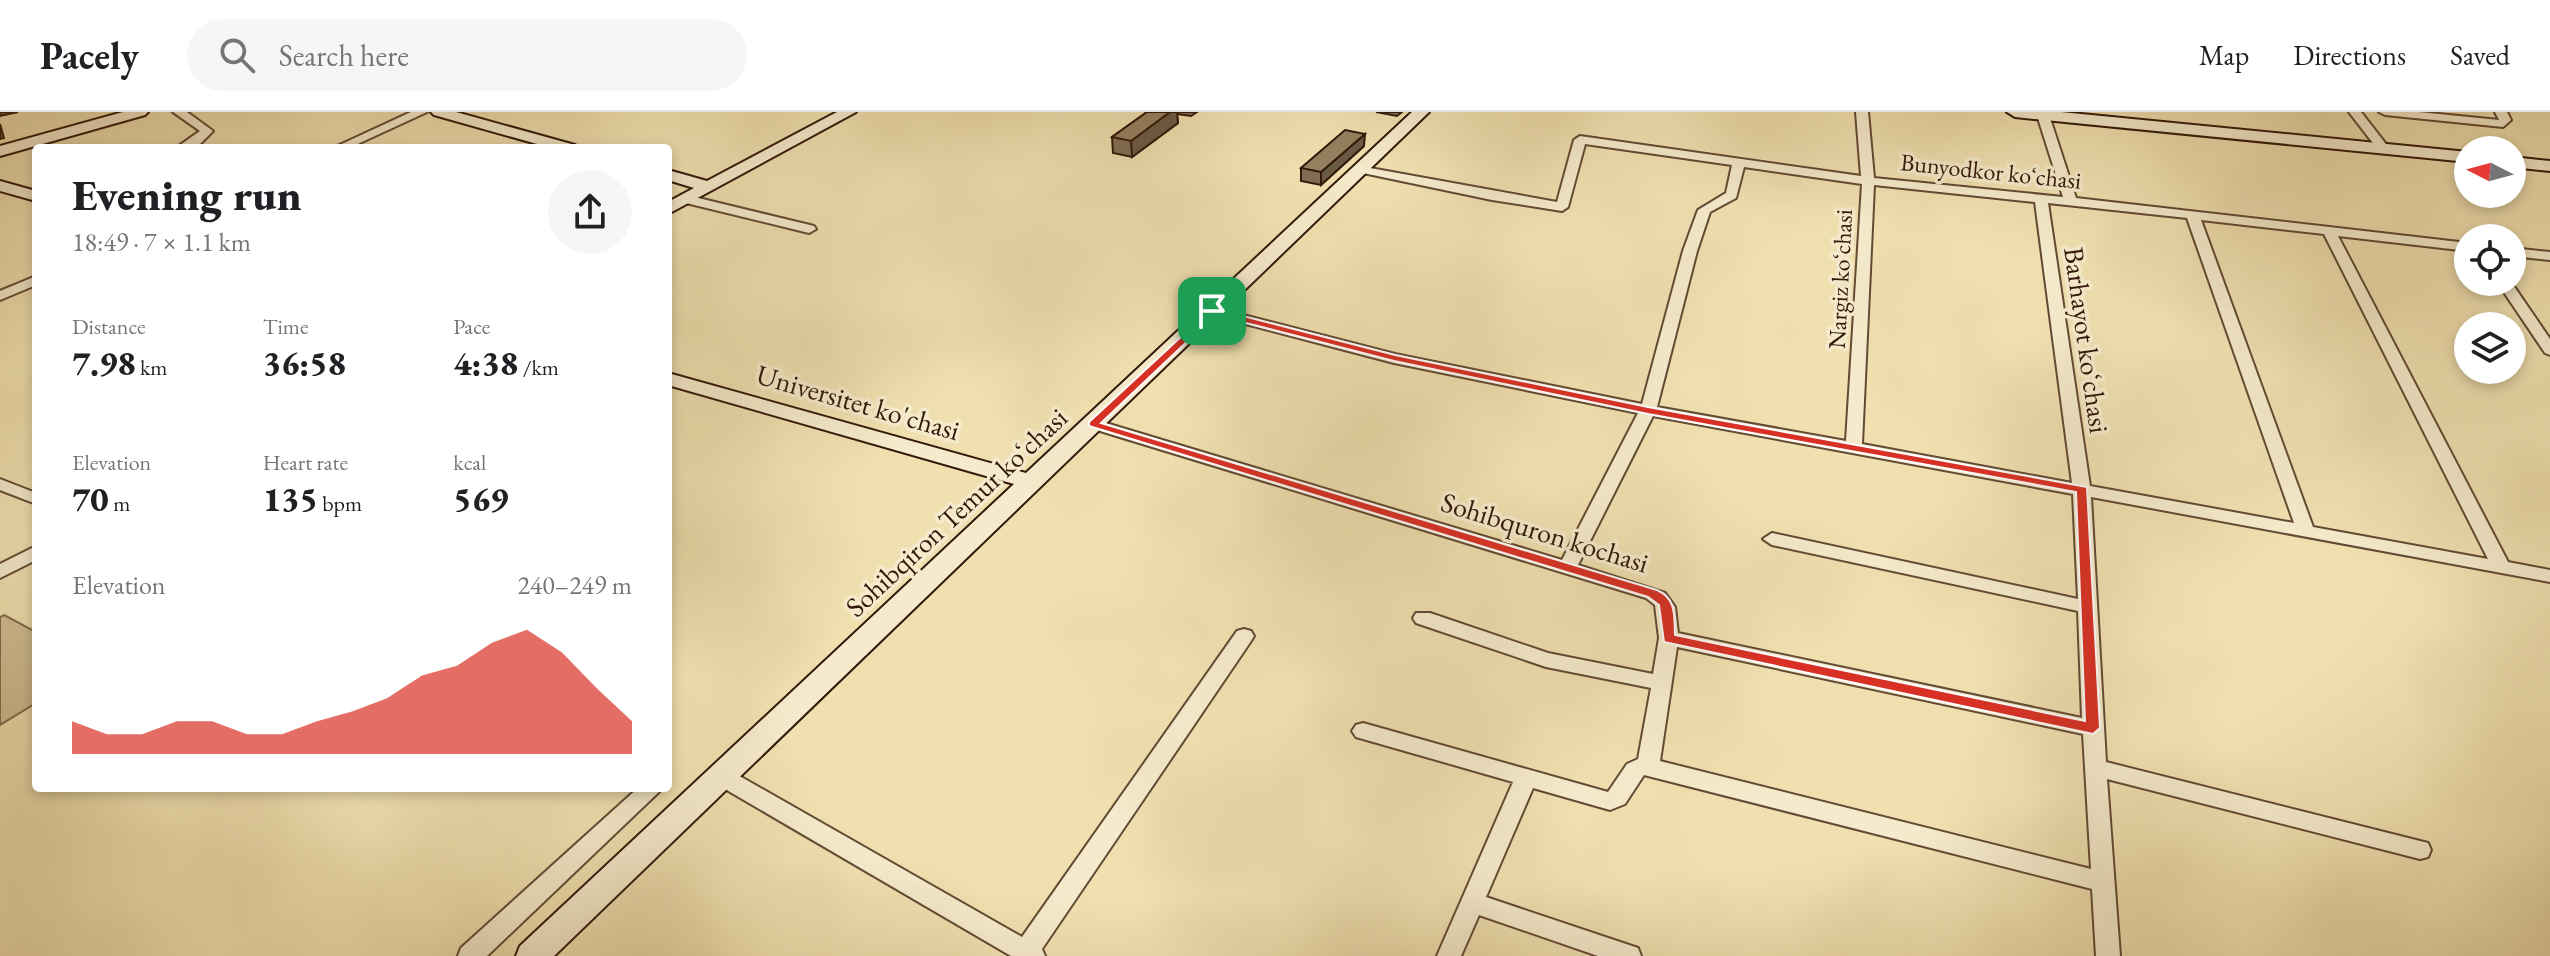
<!DOCTYPE html>
<html lang="en">
<head>
<meta charset="utf-8">
<style>
	body { margin:0; font-family:"EB Garamond",serif; background:#f6f6f6; color:#202124; height:100vh; display:flex; flex-direction:column; font-size:30px; white-space:nowrap }
	* { box-sizing:border-box; margin:0 }
	p { font-size:26px; color:#757577 }
	.icon { flex:none; width:44px; height:44px; fill:none; stroke:currentColor; stroke-width:2; stroke-linecap:round; stroke-linejoin:round }
	.map { position:relative; flex:1; overflow:hidden }
	.drawer { position:absolute; left:32px; top:32px; width:640px; height:648px; display:flex; flex-direction:column; background:#fff; border-radius:8px; box-shadow:0 4px 12px #0003 }
	.drawer>* { flex:none }
	.needle { width:52px; rotate:276deg }
	.controls { position:absolute; left:2454px; top:24px; display:grid; gap:16px }
	.controls a { display:grid; place-items:center; width:72px; height:72px; border-radius:50%; background:#fff; box-shadow:0 4px 12px #0003; font-size:40px }
	.pin { position:absolute; display:grid; place-items:center; width:68px; height:68px; color:#fff; margin:-34px; border-radius:16px; box-shadow:0 4px 12px #0006 }
	.round { display:grid; place-items:center; flex:none; width:84px; height:84px; border-radius:42px; background:#f6f6f6 }
	.headline { display:flex; align-items:center; justify-content:space-between; height:136px; padding:0 40px }
	h1 { font-size:44px; font-weight:800; line-height:60px }
	.stats { display:grid; grid-template-columns:repeat(3,1fr); gap:12px; height:136px; padding:8px 40px }
	.stats div { display:grid; align-content:center }
	.stats b { font-size:34px; font-weight:800 }
	.stats small { font-size:22px; font-weight:400 }
	.stats p { font-size:22px }
	.chart { height:224px; padding:16px 40px }
	.chart p { display:flex; justify-content:space-between }
	.chart svg { width:100%; height:144px; margin-top:8px; fill:#d93025; opacity:.7 }
	header { display:flex; align-items:center; gap:48px; box-sizing:border-box; height:112px; padding:0 40px; background:#fff; border-bottom:2px solid #e0e0e0 }
	header strong { font-size:38px }
	nav { display:flex; gap:44px; margin-inline-start:auto; font-size:28px }
	.search { width:560px; height:72px; background:#f6f6f6; display:flex; align-items:center; gap:20px; box-sizing:border-box; padding:0 28px; border-radius:44px; color:#757577; font-size:30px }
	.map>svg:first-child { display:block }
	.green { fill:#d0be94; stroke:#816b4f; stroke-width:2 }
	.lines { fill:none; stroke-linecap:round; stroke-linejoin:round }
	.street-casing { stroke:#624a34; stroke-width:4 }
	.secondary-casing { stroke:#32180a; stroke-width:4 }
	.street { fill:#f5ebcc; fill-rule:evenodd }
	.secondary { fill:#f5ebcc; fill-rule:evenodd }
	.wall { fill:#806e53; stroke:#32180a; stroke-width:2 }
	.shaded-wall { fill:#685a43; stroke:#32180a; stroke-width:2 }
	.building { fill:#958060; stroke:#32180a; stroke-width:2 }
	.route { fill:#d93025; stroke:#fff; stroke-width:2; fill-rule:evenodd }
	.labels { text-anchor:middle; dominant-baseline:central; stroke-width:7; stroke-linejoin:round; paint-order:stroke }
	.far-street-label { font-size:24px; fill:#32180a; stroke:#f5ebcc }
	.street-label { font-size:28px; fill:#32180a; stroke:#f5ebcc }
</style>
</head>
<body>
<header>
<strong>Pacely</strong>
<div class="search"><svg class="icon" aria-label="search" viewBox="0 0 24 24"><circle cx="10" cy="10" r="6"/><path d="M15 15l6 6"/></svg>Search here</div>
<nav><a>Map</a><a>Directions</a><a>Saved</a></nav>
</header>
<div class="map">
<svg width="2550" height="844" viewBox="0 0 2550 844">
	<rect width="100%" height="100%" fill="#f0e0b0"/>
	<filter id="stains"><feTurbulence type="fractalNoise" baseFrequency=".0025" numOctaves="4"/><feColorMatrix values="0 0 0 0 .2 0 0 0 0 .09 0 0 0 0 .02 0 0 0 .5 -.17"/></filter>
	<radialGradient id="worn" r=".72"><stop offset=".6" stop-color="#630" stop-opacity="0"/><stop offset="1" stop-color="#630" stop-opacity=".3"/></radialGradient>
	<polygon class="green" points="4,503 36,520 36,591 0,613 0,505"/>
	<g class="lines">
		<g class="street-casing">
			<g id="street">
				<polygon points="173,0 187,0 213,19 198,34 176,36 200,19"/>
				<polygon points="411,0 427,0 349,36 333,36"/>
				<path d="M 1856,0 L 1868,0 L 1874,66 L 2063,85 L 2037,3 L 2045,0 L 2049,3 L 2076,86 L 2468,131 L 2468,139 L 2338,124 L 2508,450 L 2550,458 L 2550,470 L 2091,385 L 2106,650 L 2420,729 L 2428,731 L 2431,738 L 2428,745 L 2420,747 L 2107,667 L 2120,844 L 2096,844 L 2092,777 L 1644,663 L 1625,692 L 1610,698 L 1533,676 L 1486,785 L 1638,836 L 1641,844 L 1598,844 L 1479,803 L 1461,844 L 1437,844 L 1513,670 L 1356,625 L 1352,619 L 1356,613 L 1363,611 L 1608,680 L 1627,652 L 1638,647 L 1651,576 L 1546,555 L 1416,511 L 1413,506 L 1416,501 L 1430,501 L 1548,541 L 1653,562 L 1659,526 L 1655,493 L 1646,486 L 1087,315 L 1085,312 L 1087,309 L 1099,309 L 1562,448 L 1638,301 L 1394,251 L 1207,202 L 1205,199 L 1212,195 L 1395,242 L 1642,292 L 1683,139 L 1698,98 L 1726,81 L 1732,53 L 1585,32 L 1568,95 L 1562,99 L 1492,88 L 1363,61 L 1359,60 L 1359,54 L 1557,90 L 1574,28 L 1580,24 L 1861,64 ZM 1744,55 L 1862,72 L 1846,329 L 1657,295 L 1697,139 L 1710,100 L 1736,86 ZM 1874,73 L 2035,90 L 2072,371 L 1862,332 ZM 2048,91 L 2187,106 L 2294,411 L 2090,374 ZM 2201,108 L 2324,122 L 2488,447 L 2313,415 ZM 1653,304 L 2073,382 L 2078,487 L 1772,421 L 1763,427 L 1772,433 L 2078,499 L 2082,606 L 1678,521 L 1675,495 L 1665,481 L 1578,453 ZM 1677,535 L 2083,622 L 2091,757 L 1660,649 Z"/>
				<polygon points="2349,0 2361,0 2389,36 2387,39 2379,39"/>
				<polygon points="2379,0 2419,0 2499,8 2495,0 2507,0 2511,8 2503,15 2385,3"/>
				<polygon points="686,83 814,114 816,117 809,121 682,90 682,84"/>
				<polygon points="2512,136 2550,140 2550,148 2512,144"/>
				<polygon points="36,164 36,173 0,188 0,179"/>
				<polygon points="2497,170 2511,170 2550,227 2550,243 2545,241"/>
				<polygon points="0,367 36,381 36,392 0,378"/>
				<polygon points="36,434 36,448 0,466 0,452"/>
				<polygon points="1244,517 1251,519 1254,524 1251,529 1042,837 1045,844 1011,844 713,670 710,664 713,658 721,656 729,658 1022,825 1237,519"/>
				<polygon points="638,676 663,676 487,844 458,844 461,836"/>
			</g>
		</g>
		<g class="secondary-casing">
			<g id="secondary">
				<polygon points="123,0 148,0 145,3 0,44 0,34"/>
				<polygon points="431,0 456,0 575,33 577,36 551,36 434,3"/>
				<polygon points="837,0 856,0 668,102 668,90 694,76 668,68 668,58 707,69"/>
				<polygon points="1412,0 1429,0 554,844 516,844 520,834 1014,372 668,273 668,261 1026,361"/>
				<polygon points="2007,0 2061,0 2468,40 2468,50 2015,5"/>
				<polygon points="2512,45 2550,49 2550,59 2512,55"/>
				<polygon points="0,69 36,79 36,89 0,79"/>
			</g>
		</g>
		<use href="#street" class="street"/>
		<use href="#secondary" class="secondary"/>
	</g>
	<g class="wall">
		<polygon points="1147,0 1197,0 1191,4 1177,2 1178,11 1132,45 1113,41 1112,25"/>
		<polygon points="1376,0 1402,0 1397,4"/>
		<polygon points="1364,34 1321,73 1301,69 1301,56"/>
	</g>
	<g class="shaded-wall">
		<polygon points="0,0 18,0 0,4"/>
		<polygon points="1170,0 1177,0 1178,11 1132,45 1131,29"/>
		<polygon points="0,12 4,26 0,27"/>
		<polygon points="1365,22 1364,34 1321,73 1321,60"/>
	</g>
	<g class="building">
		<polygon points="1147,0 1170,0 1131,29 1112,25"/>
		<polygon points="1345,18 1365,22 1321,60 1301,56"/>
	</g>
	<path class="route" d="M 1212,196 L 1395,243 L 1648,295 L 2087,375 L 2100,616 L 2093,622 L 1664,530 L 1659,493 L 1648,485 L 1089,314 L 1089,310 ZM 1215,203 L 1394,249 L 1648,302 L 2076,380 L 2085,609 L 1675,523 C 1674,504 1677,487 1657,478 L 1101,311 Z"/>
	<g class="labels">
		<g class="far-street-label">
			<text transform="translate(1991 59) rotate(6)">Bunyodkor koʻchasi</text>
			<text transform="translate(1840 167) rotate(-87)">Nargiz koʻchasi</text>
		</g>
		<g class="street-label">
			<text transform="translate(2087 228) rotate(82)">Barhayot koʻchasi</text>
			<text transform="translate(858 290) rotate(16)">Universitet ko'chasi</text>
			<text transform="translate(956 400) rotate(-43)">Sohibqiron Temur koʻchasi</text>
			<text transform="translate(1545 420) rotate(17)">Sohibquron kochasi</text>
		</g>
	</g>
	<rect width="100%" height="100%" filter="url(#stains)"/>
	<rect width="100%" height="100%" fill="url(#worn)"/>
</svg>
<div class="controls">
<a><svg class="needle" viewBox="-14 -14 28 28"><path d="M0-13l5 13h-10z" fill="#e53935"/><path d="M0 13l5-13h-10z" fill="#757577"/></svg></a>
<a><svg class="icon" aria-label="locate" viewBox="0 0 24 24"><circle cx="12" cy="12" r="6"/><path d="M12 2v4M12 18v4M2 12h4M18 12h4"/></svg></a>
<a><svg class="icon" aria-label="layers" viewBox="0 0 24 24"><path d="M12 4l9 5-9 5-9-5zM3 14l9 5 9-5"/></svg></a>
</div>
<div class="pin" style="left:1212px;top:199px;background:#1e9e55"><svg class="icon" aria-label="arrive" viewBox="0 0 24 24"><path d="M6 21V4h12l-3 4 3 4H6"/></svg></div>
<section class="drawer">
<div class="headline"><div><h1>Evening run</h1><p>18:49 · 7 × 1.1 km</p></div><a class="round"><svg class="icon" aria-label="share" viewBox="0 0 24 24"><path d="M12 15V3M7 8l5-5 5 5M5 13v7h14v-7"/></svg></a></div>
<div class="stats">
<div><p>Distance</p><b>7.98<small> km</small></b></div>
<div><p>Time</p><b>36:58</b></div>
<div><p>Pace</p><b>4:38<small> /km</small></b></div>
</div>
<div class="stats">
<div><p>Elevation</p><b>70<small> m</small></b></div>
<div><p>Heart rate</p><b>135<small> bpm</small></b></div>
<div><p>kcal</p><b>569</b></div>
</div>
<div class="chart"><p><span>Elevation</span>240–249 m</p>
<svg viewBox="0 0 160 44" preserveAspectRatio="none"><path d="M0 44V34L10 38L20 38L30 34L40 34L50 38L60 38L70 34L80 31L90 27L100 20L110 17L120 10L130 6L140 13L150 24L160 34V44z"/></svg>
</div>
</section>
</div>
</body>
</html>
